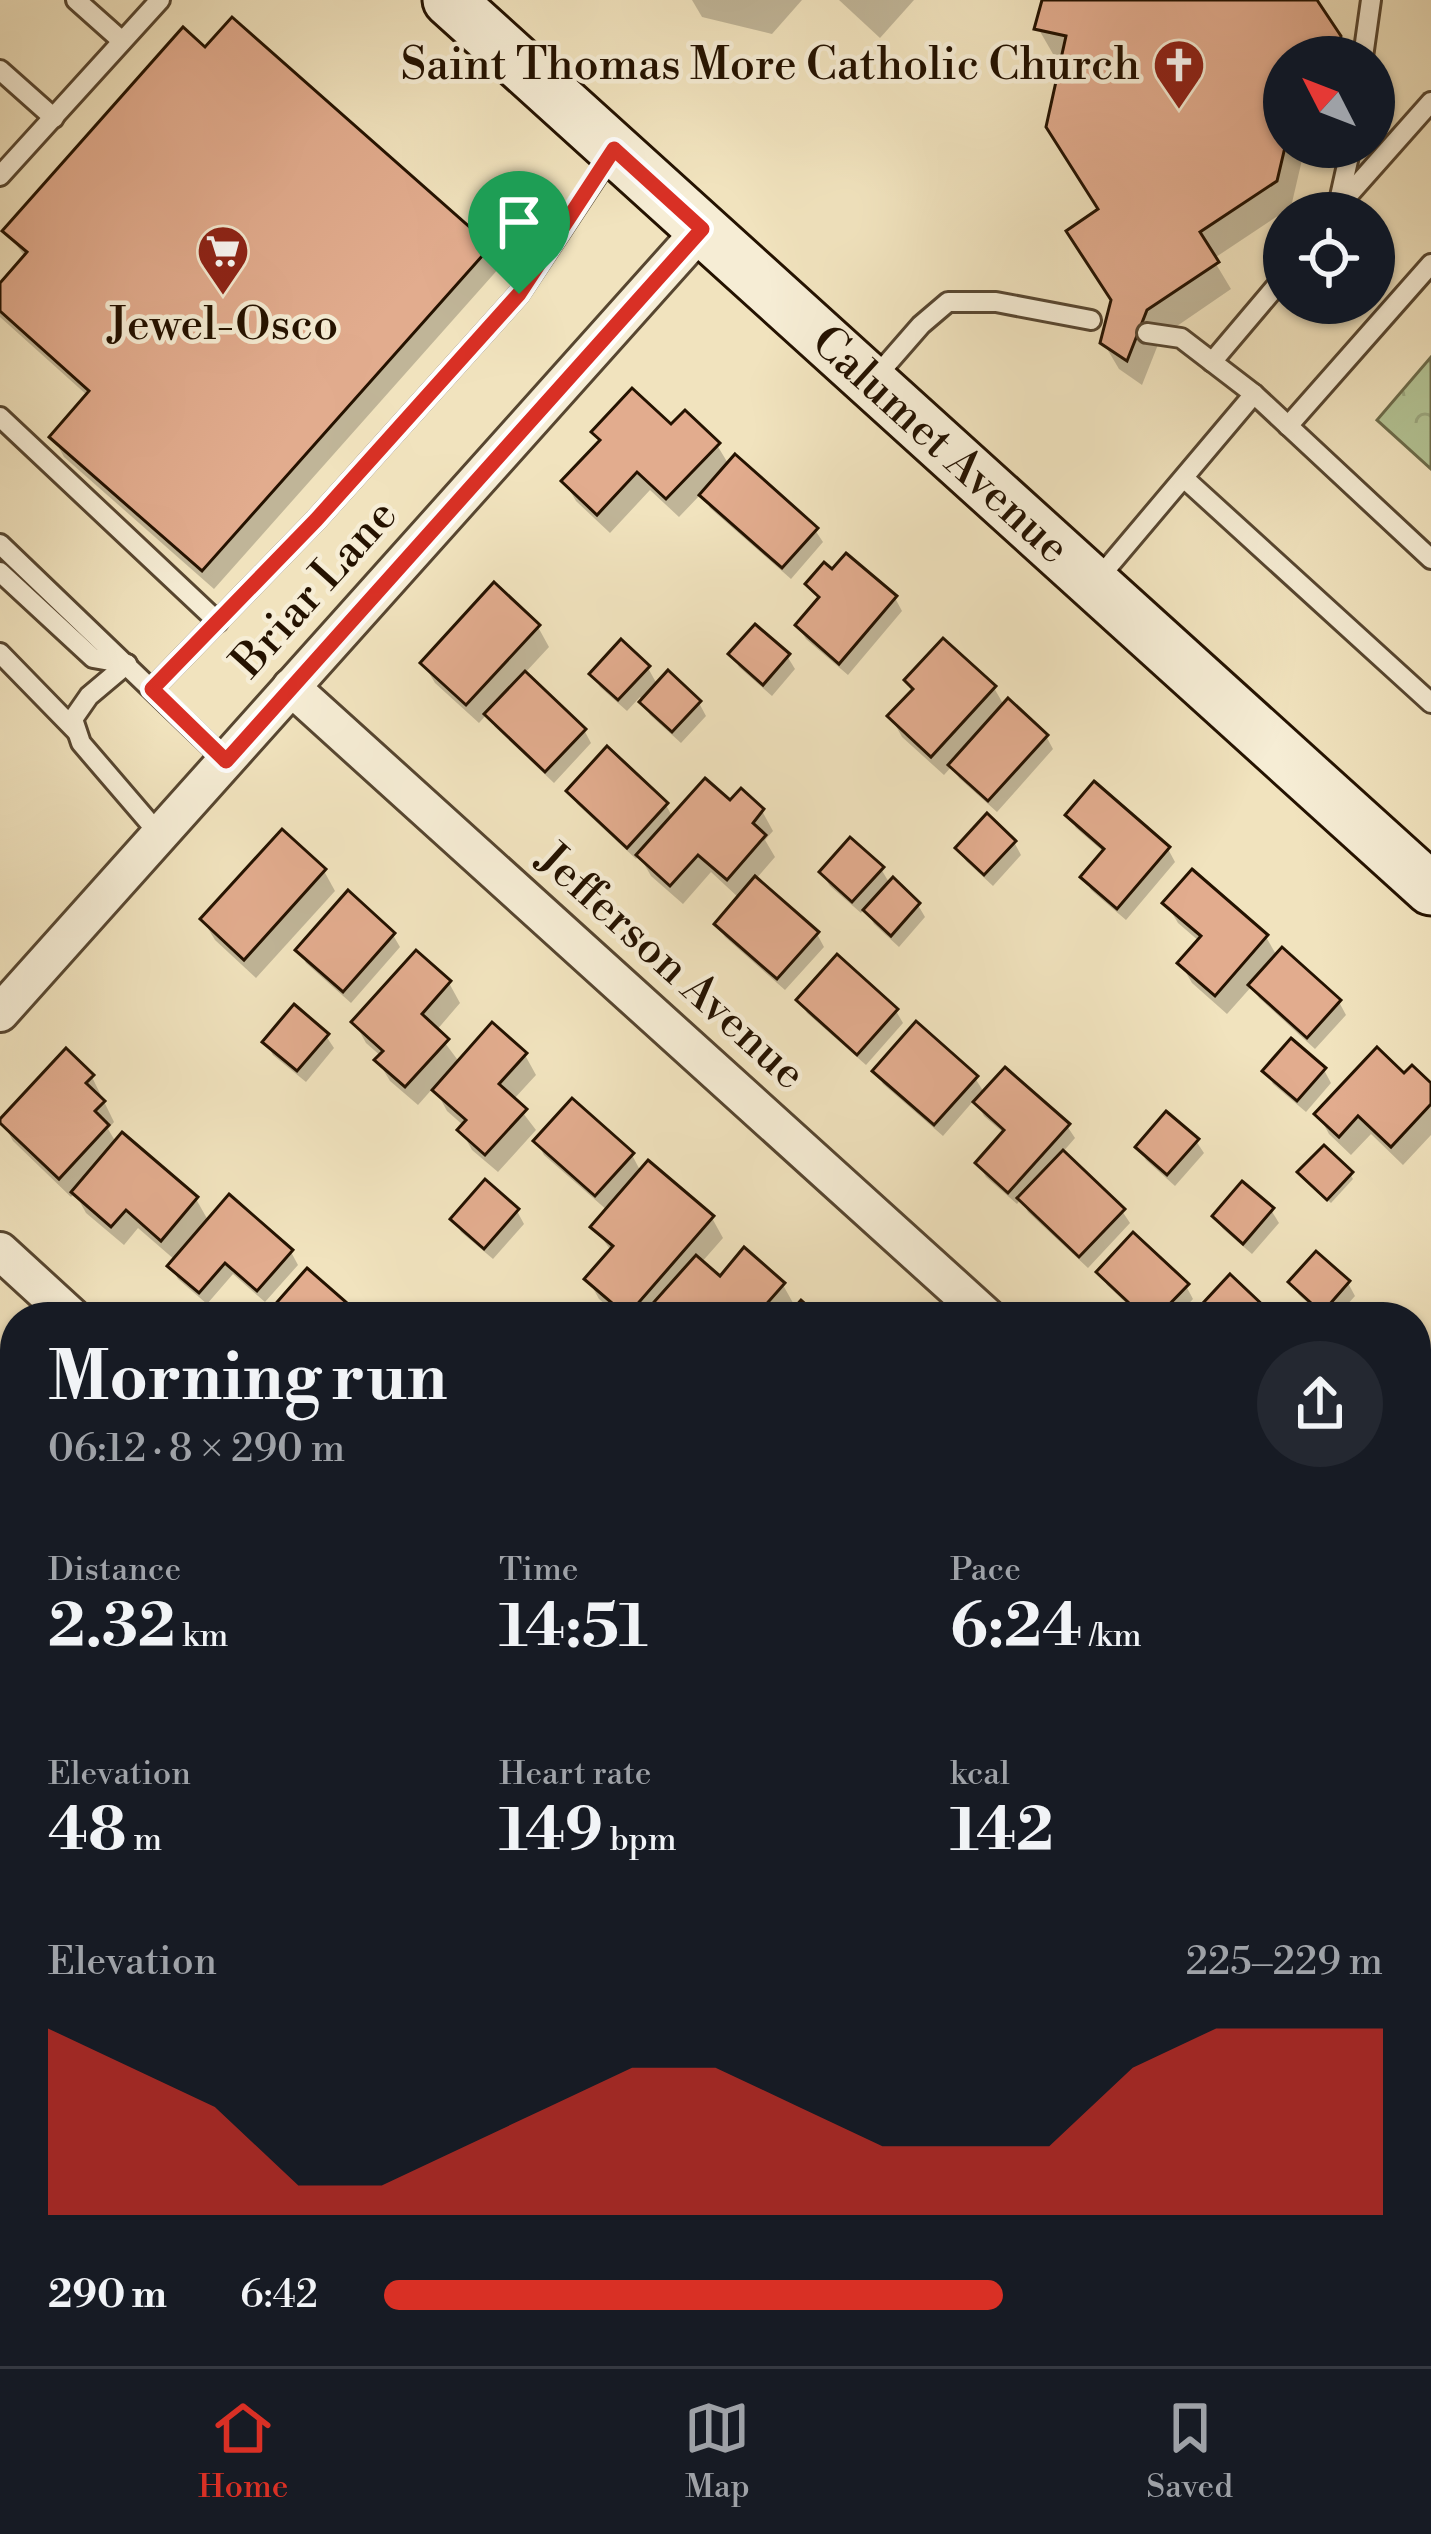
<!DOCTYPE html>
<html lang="en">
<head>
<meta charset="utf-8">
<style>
	body { margin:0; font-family:"Libre Bodoni",serif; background:#242831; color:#f1f3f6; height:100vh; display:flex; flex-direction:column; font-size:45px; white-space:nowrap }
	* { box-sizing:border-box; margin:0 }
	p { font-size:39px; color:#9ea1a6 }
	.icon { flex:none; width:66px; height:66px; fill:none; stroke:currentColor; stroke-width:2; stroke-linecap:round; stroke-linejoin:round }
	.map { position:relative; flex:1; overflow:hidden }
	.sheet { position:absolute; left:0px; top:1302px; width:1431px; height:1065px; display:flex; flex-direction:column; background:#171b24; border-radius:48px 48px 0 0; box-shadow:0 3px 9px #0004 }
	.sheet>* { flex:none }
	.needle { width:78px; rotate:312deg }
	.controls { position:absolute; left:1263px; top:36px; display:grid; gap:24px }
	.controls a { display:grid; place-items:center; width:132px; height:132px; border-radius:50%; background:#171b24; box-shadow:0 3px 9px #0004; font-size:60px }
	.pin { position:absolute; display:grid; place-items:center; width:102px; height:102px; color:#fff; margin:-123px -51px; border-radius:50% 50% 50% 0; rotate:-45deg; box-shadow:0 0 12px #0007 }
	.pin .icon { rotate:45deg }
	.round { display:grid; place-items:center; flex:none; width:126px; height:126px; border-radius:63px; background:#242831 }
	.head { display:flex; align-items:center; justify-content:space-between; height:204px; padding:0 48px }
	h1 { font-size:66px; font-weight:700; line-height:90px }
	.figures { display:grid; grid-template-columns:repeat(3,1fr); gap:18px; height:204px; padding:12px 48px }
	.figures div { display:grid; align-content:center }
	.figures b { font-size:60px; font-weight:700 }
	.figures small { font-size:33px; font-weight:400 }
	.figures p { font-size:33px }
	.chart { height:336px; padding:24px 48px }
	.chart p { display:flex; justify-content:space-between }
	.chart svg { width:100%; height:216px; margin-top:12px; fill:#d93025; opacity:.7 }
	ul { padding:0 48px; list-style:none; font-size:39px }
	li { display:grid; grid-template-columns:192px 144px 1fr; align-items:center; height:90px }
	li i { height:30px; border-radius:15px; background:#d93025 }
	.tab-bar { display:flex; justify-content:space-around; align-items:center; height:168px; border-top:3px solid #363941; background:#171b24; font-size:33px; color:#9ea1a6 }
	.tab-bar a { display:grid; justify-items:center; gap:6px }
	.tab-bar .on { color:#d93025 }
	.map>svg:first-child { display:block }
	.park { fill:url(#park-crowns); stroke:#6c6c4b; stroke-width:3 }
	.shadow { fill:#0003 }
	.building { fill:#e2ac8e; stroke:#241200; stroke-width:3 }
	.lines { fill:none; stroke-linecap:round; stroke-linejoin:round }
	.service-casing { stroke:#574630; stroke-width:24 }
	.minor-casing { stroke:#574630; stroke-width:42 }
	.secondary-casing { stroke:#241200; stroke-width:57 }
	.service { stroke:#f6edd5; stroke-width:18 }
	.minor { stroke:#f6edd5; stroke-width:36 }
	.secondary { stroke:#f6edd5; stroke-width:51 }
	.route-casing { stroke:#fff; stroke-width:24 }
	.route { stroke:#d93025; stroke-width:15 }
	.labels { text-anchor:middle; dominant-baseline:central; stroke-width:9; stroke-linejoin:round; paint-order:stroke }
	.poi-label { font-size:45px; fill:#241200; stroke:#f6edd5; text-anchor:end }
	.street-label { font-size:45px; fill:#241200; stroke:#f6edd5 }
</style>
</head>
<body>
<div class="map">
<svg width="1431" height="2366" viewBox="0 0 1431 2366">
	<defs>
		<pattern id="park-crowns" width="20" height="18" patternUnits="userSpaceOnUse" patternTransform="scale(3)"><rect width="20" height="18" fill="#b4c596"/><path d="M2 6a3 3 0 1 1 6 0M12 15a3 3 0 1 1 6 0" fill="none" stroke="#9ba880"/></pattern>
	</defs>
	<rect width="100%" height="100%" fill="#f1e3be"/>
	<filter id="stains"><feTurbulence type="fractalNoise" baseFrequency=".00167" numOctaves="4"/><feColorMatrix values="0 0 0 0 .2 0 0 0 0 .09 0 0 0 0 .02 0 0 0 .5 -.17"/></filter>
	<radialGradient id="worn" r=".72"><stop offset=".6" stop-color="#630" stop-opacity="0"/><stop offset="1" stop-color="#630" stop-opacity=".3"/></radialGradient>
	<polygon class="park" points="1431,357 1431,469 1377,420"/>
	<g class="shadow">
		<polygon points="692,0 802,0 772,34 702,17"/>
		<polygon points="839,0 914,0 880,38"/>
		<polygon points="1045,0 1313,0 1349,57 1284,57 1284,147 1305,147 1291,207 1213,259 1231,289 1161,337 1142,385 1119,369 1103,342 1114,302 1101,211 1064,57 1053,54 1038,28"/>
		<polygon points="206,51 488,248 500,267 214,589 64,457 53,437 88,396 0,317 0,287 26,258 6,231"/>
		<polygon points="671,429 717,445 729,465 815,530 823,542 791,579 710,508 702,493 679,517 650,490 610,533 576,501 565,482 601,443 595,432"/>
		<polygon points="833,573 895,598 902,611 848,675 806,639 798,626 820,601 808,585"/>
		<polygon points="538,627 549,647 524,674 584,730 591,743 554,783 495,727 487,714 479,723 435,683 423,663"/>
		<polygon points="732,654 787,656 795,669 772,696 739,667"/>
		<polygon points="648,668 658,686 699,703 706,716 681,743 650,715 640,697 627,711 600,687 592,674"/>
		<polygon points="908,681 994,688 1005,707 1046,736 1053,749 997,812 959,778 952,766 944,775 902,737 891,717 914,692"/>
		<polygon points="607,751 666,805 673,818 730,805 762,811 773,831 765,840 775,857 755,880 817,934 824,947 785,990 725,937 717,925 740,899 711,872 683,904 651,876 639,855 636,859 577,804 569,791"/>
		<polygon points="1068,815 1168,849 1175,862 1126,920 1091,890 1084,877 1105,853 1076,828"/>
		<polygon points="283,833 324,871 335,891 256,978 215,940 203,920"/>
		<polygon points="1014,842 1021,855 993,886 966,861 958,848"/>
		<polygon points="881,869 890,884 918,905 925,917 899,947 874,924 865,908 861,913 830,886 822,873"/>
		<polygon points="1166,903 1266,937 1277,956 1339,1002 1346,1015 1315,1049 1259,998 1252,986 1227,1014 1192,983 1181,964 1200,942 1178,923"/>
		<polygon points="393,935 400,947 351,1003 306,963 299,950"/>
		<polygon points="416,954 449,983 460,1003 436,1031 460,1063 525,1055 536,1075 513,1100 536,1130 498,1172 472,1150 461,1130 464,1126 447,1111 434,1087 418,1105 390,1081 378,1061 382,1057 366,1043 355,1023"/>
		<polygon points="800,1000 896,1011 903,1023 866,1065 807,1013"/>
		<polygon points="326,1036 334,1048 306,1082 273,1055 266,1042"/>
		<polygon points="1324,1070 1331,1083 1306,1112 1273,1084 1266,1071"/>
		<polygon points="876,1071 975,1078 985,1094 1067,1126 1075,1138 1062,1153 1122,1211 1130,1223 1088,1268 1028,1212 1021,1199 1017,1204 986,1177 979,1164 1005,1134 984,1116 975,1099 943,1136 883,1084"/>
		<polygon points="92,1077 114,1122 108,1129 117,1144 196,1199 209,1222 291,1252 298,1265 265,1302 233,1274 207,1304 178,1279 171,1266 175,1260 138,1228 124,1245 86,1213 75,1193 71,1197 13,1141 2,1121"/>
		<polygon points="1404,1077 1431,1087 1431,1135 1403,1165 1371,1134 1351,1155 1329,1134 1318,1114"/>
		<polygon points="1196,1141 1204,1153 1175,1186 1146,1160 1138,1147"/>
		<polygon points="537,1142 632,1155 641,1172 712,1218 723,1238 701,1263 720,1280 783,1285 797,1310 816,1317 620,1317 599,1299 588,1279 612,1252 594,1227 608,1211 544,1155"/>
		<polygon points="1350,1174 1353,1179 1331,1203 1304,1178"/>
		<polygon points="1271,1210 1279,1223 1252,1254 1223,1229 1215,1217"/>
		<polygon points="517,1211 524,1224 493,1259 461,1232 454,1219"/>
		<polygon points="1100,1272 1186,1286 1193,1299 1176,1317 1141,1317 1107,1285"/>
		<polygon points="1292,1282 1348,1283 1355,1296 1336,1317 1324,1317 1299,1295"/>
		<polygon points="0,1387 15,1402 15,1430 0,1446"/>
		<polygon points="0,1463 15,1477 15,1551 0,1537"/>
		<polygon points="1416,1479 1431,1496 1431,1506 1416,1523"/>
		<polygon points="0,1863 15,1876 15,1922 0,1939"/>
		<polygon points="1431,1893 1431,2004 1427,1997 1416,2009 1416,1905 1419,1907"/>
		<polygon points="0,2230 15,2245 15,2260 0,2276"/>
		<polygon points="55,2352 72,2352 64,2360"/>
		<polygon points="449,2352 539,2352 527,2366 446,2366 442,2360"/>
		<polygon points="835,2352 878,2352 883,2359 876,2366 850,2366"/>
		<polygon points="132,2357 144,2366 124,2366"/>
	</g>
	<g class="building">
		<polygon points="1042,0 1317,0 1341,36 1336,57 1284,57 1285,147 1277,181 1200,232 1219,262 1147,310 1127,361 1100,343 1111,300 1066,231 1098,209 1046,127 1066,36 1034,29"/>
		<polygon points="232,17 491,246 202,571 49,437 89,391 0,311 0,283 27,252 2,231 183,27 205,47"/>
		<polygon points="632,388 671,424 685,410 720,443 666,499 637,472 597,515 561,481 600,440 591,432"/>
		<polygon points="735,454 818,528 782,568 699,495"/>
		<polygon points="846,553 897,596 839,664 795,625 819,597 805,584 824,562 832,569"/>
		<polygon points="494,582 540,625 466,705 420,663"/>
		<polygon points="755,624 790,654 763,685 728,654"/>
		<polygon points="943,638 996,686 931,757 887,716 913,689 904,680"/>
		<polygon points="621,639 650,666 618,700 589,674"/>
		<polygon points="668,670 701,701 672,732 639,702"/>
		<polygon points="525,671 586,729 545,772 484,714"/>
		<polygon points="1008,698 1048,735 988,801 948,765"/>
		<polygon points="607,746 668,803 627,848 566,791"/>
		<polygon points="705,778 730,800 741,788 764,809 753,823 766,835 727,880 698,855 670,886 636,855"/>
		<polygon points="1094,781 1170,847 1117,909 1080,877 1104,849 1065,815"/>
		<polygon points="987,813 1016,841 984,875 955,848"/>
		<polygon points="282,829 326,869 244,960 200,919"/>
		<polygon points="850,837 884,867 852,902 819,872"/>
		<polygon points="1192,869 1268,935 1215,996 1177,963 1201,936 1162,903"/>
		<polygon points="755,876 819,932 777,979 714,924"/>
		<polygon points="893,877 920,903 891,936 863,910"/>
		<polygon points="348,890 395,933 343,992 295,950"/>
		<polygon points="1282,947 1341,1000 1307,1038 1248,985"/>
		<polygon points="416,950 451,981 422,1014 449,1039 405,1087 374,1060 383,1051 351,1022"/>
		<polygon points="837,954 898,1009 857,1055 796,1000"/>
		<polygon points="294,1004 329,1034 297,1071 262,1042"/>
		<polygon points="916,1021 978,1076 934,1125 872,1071"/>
		<polygon points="492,1022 527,1053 499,1084 527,1109 485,1155 457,1130 466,1120 432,1090"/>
		<polygon points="1291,1038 1326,1068 1297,1101 1262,1071"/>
		<polygon points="1377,1047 1404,1073 1412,1065 1431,1083 1431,1104 1391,1147 1358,1116 1339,1137 1314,1114"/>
		<polygon points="66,1048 94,1075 86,1083 105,1101 95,1111 109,1125 59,1179 0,1123 0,1119"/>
		<polygon points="1005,1067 1070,1124 1008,1193 975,1163 1004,1130 973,1102"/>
		<polygon points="572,1098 634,1153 595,1196 533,1141"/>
		<polygon points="1166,1111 1199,1139 1167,1175 1135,1147"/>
		<polygon points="122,1132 198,1197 161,1241 126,1210 111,1227 71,1192"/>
		<polygon points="1324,1145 1353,1172 1327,1200 1297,1172"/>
		<polygon points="1063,1150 1125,1209 1079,1257 1017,1198"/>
		<polygon points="648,1160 714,1216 627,1316 584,1279 613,1246 590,1227"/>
		<polygon points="485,1179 519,1209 484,1249 450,1219"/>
		<polygon points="1242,1181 1274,1208 1243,1244 1212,1216"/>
		<polygon points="229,1194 293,1250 257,1291 225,1263 199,1293 167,1266"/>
		<polygon points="1133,1232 1189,1284 1157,1317 1144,1317 1096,1272"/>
		<polygon points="744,1247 785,1283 755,1317 653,1317 646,1311 696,1255 720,1276"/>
		<polygon points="1316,1251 1350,1281 1322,1313 1288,1282"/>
		<polygon points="307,1268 363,1317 264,1317"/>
		<polygon points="1230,1274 1268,1310 1261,1317 1190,1317"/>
		<polygon points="801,1300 820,1317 786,1317"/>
		<polygon points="0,1383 15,1397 0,1414"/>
		<polygon points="0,1459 15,1473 15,1544 0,1531"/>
		<polygon points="1431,1525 1431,1575 1416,1562 1416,1542"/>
		<polygon points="15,1756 15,1793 0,1779 0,1772"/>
		<polygon points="0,1858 15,1872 15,1902 0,1919"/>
		<polygon points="1431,1889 1431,1960 1416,1977 1416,1901 1419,1903"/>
		<polygon points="0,2226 15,2239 0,2256"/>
		<polygon points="15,2272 15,2313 0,2299 0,2288"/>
		<polygon points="1431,2333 1431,2366 1419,2366 1410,2357"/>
		<polygon points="445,2352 511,2352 498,2366 446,2366 438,2360"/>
		<polygon points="832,2352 881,2352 869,2366 853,2366"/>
		<polygon points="980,2352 1065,2352 1081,2366 996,2366"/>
	</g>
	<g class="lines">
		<g class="service-casing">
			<g id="service">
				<polyline points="76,0 122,41"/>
				<polyline points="1363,57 1371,0"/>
				<polyline points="0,70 54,118"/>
				<polyline points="0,176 160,0"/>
				<polyline points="1339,201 1351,147"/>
				<polyline points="1336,209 1431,102"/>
				<polyline points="1147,333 1181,338 1254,394 1431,559"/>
				<polyline points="1212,362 1284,277"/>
				<polyline points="873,380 921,325 948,302 996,302 1091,320"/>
				<polyline points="0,417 218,622"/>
				<polyline points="1288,426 1431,264"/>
				<polyline points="1185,479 1431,703"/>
				<polyline points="0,544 226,761"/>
				<polyline points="0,572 93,658 127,664"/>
				<polyline points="1097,580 1254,394"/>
				<polyline points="0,653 76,731"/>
				<polyline points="127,664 89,696 73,719 81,743 160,835"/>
				<polyline points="152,689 316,520 519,294 613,152"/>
			</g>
		</g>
		<g class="minor-casing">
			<g id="minor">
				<polyline points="291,687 987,1317"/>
				<polyline points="0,1013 702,229"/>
				<polyline points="0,1251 72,1317"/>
				<polyline points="1416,1705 1431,1719"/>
				<polyline points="0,2092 15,2106"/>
				<polyline points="1416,2237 1431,2220"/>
				<polyline points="286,2352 301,2366"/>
				<polyline points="1210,2352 1225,2366"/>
				<polyline points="1304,2366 1316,2352"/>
			</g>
		</g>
		<g class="secondary-casing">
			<g id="secondary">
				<path id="s1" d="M 449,0 L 1431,889"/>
			</g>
		</g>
		<use href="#service" class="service"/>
		<use href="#minor" class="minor"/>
		<use href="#secondary" class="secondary"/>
	</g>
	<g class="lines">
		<g class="route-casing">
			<polygon id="route" points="614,149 702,229 226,761 152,689 316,520 519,294"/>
		</g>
		<use href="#route" class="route"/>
	</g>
	<defs>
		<g id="church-pin" transform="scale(2.7)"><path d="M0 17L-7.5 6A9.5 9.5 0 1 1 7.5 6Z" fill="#8f2418" stroke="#f6edd5"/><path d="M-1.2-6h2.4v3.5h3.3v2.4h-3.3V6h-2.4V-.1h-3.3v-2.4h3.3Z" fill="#fff"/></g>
		<g id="supermarket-pin" transform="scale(2.7)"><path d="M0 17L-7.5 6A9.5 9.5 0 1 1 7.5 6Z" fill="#8f2418" stroke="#f6edd5"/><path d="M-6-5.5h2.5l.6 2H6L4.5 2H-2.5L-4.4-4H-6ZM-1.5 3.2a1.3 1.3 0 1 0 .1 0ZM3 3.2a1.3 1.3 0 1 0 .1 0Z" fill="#fff"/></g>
	</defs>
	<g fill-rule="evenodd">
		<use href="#church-pin" x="1179" y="65"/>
		<use href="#supermarket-pin" x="223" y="251"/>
	</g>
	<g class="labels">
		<g class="poi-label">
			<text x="1140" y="65">Saint Thomas More Catholic Church</text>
			<text x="223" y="325" text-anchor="middle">Jewel-Osco</text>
		</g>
		<g class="street-label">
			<text stroke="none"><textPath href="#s1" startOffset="663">Calumet Avenue</textPath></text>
			<text transform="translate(315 589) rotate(-48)">Briar Lane</text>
			<text transform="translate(671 967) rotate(42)">Jefferson Avenue</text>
		</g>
	</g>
	<rect width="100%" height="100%" filter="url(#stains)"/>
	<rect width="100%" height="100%" fill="url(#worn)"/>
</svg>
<div class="controls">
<a><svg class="needle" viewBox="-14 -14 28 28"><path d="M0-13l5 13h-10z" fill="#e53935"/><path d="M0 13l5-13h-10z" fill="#9ea1a6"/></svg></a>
<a><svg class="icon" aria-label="locate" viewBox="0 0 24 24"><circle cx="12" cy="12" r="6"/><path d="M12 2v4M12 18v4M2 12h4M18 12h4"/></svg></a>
</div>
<div class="pin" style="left:519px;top:294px;background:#1e9e55"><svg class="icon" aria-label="arrive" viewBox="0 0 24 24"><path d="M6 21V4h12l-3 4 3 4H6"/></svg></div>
<section class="sheet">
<div class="head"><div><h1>Morning run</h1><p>06:12 · 8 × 290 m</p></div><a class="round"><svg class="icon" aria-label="share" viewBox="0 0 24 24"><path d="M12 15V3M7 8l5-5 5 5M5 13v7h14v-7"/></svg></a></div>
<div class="figures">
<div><p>Distance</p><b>2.32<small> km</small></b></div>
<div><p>Time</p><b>14:51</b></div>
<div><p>Pace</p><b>6:24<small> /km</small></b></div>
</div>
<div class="figures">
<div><p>Elevation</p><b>48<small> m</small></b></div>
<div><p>Heart rate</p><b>149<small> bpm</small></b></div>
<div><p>kcal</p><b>142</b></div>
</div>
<div class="chart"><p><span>Elevation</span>225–229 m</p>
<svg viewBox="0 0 160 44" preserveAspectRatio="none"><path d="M0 44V6L10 14L20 22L30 38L40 38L50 30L60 22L70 14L80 14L90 22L100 30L110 30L120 30L130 14L140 6L150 6L160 6V44z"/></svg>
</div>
<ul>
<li><b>290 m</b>6:42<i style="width:62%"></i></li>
</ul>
</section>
</div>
<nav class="tab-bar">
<a class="on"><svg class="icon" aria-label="home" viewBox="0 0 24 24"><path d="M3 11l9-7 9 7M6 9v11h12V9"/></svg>Home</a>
<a><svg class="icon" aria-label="map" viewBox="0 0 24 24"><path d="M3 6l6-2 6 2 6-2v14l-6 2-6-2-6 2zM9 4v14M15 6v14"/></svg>Map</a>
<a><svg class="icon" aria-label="saved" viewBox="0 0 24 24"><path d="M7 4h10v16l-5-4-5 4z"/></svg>Saved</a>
</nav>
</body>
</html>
